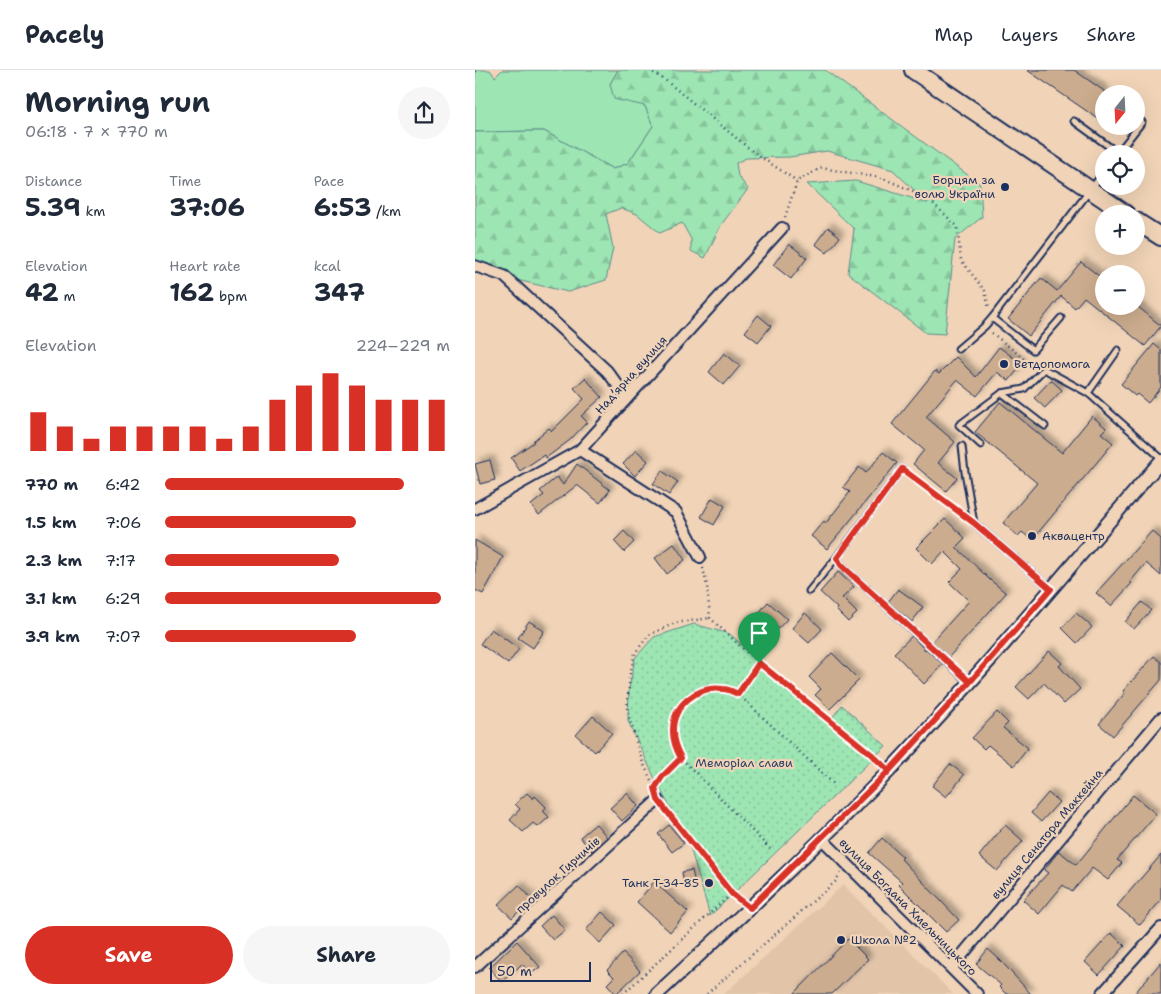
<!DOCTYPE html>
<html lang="en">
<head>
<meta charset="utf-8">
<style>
	body { margin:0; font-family:"Shantell Sans",sans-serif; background:#f6f6f7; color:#1f2937; height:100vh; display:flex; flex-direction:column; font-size:19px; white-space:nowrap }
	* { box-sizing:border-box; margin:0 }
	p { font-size:16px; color:#747a83 }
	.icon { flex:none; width:28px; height:28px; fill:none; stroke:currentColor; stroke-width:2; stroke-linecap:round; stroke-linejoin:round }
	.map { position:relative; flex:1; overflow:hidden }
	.sheet { display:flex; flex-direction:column; background:#fff; width:475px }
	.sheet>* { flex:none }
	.needle { width:32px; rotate:198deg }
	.controls { position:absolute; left:620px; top:15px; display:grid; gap:10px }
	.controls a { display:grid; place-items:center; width:50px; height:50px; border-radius:50%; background:#fff; box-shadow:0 5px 20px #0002; font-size:25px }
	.scale { position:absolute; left:15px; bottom:12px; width:101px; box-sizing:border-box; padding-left:5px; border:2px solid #1b2f5e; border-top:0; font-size:14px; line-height:18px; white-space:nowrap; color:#1b2f5e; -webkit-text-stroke:4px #f1d4b7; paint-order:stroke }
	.pin { position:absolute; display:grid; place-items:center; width:42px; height:42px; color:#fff; margin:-51px -21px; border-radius:50% 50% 50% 0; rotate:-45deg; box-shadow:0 0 5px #0007 }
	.pin .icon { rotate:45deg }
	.round { display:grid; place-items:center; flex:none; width:52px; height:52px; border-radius:26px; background:#f6f6f7 }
	.summary { display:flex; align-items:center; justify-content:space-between; height:85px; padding:0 25px }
	h1 { font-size:28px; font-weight:700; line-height:38px }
	.metrics { display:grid; grid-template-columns:repeat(3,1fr); gap:8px; height:85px; padding:5px 25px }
	.metrics div { display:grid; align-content:center }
	.metrics b { font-size:25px; font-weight:700 }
	.metrics small { font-size:14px; font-weight:400 }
	.metrics p { font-size:14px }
	.chart { height:140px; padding:10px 25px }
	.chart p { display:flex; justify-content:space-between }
	.chart svg { width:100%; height:90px; margin-top:5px; stroke:#d93025; stroke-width:6 }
	.action { display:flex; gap:10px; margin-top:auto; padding:10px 25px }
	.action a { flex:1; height:58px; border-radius:30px; background:#d93025; color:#fff; font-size:20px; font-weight:700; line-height:58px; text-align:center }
	.action a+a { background:#f6f6f7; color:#1f2937 }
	ul { padding:0 25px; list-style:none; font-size:16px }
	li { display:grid; grid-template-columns:80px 60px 1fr; align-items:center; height:38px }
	li i { height:12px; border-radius:6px; background:#d93025 }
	header { display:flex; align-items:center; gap:30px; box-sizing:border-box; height:70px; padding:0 25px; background:#fff; border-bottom:1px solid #e0e1e3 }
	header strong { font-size:24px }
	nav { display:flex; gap:28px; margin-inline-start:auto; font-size:18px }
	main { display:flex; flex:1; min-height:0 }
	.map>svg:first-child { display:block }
	.built { fill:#e2c5a9 }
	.green { fill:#9de5b3; stroke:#5c8a88 }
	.forest { fill:url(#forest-firs); stroke:#5c8a88 }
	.park { fill:url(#park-dots); stroke:#5c8a88 }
	.building { fill:#ccac8e; stroke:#1b2f5e; filter:url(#shadow) }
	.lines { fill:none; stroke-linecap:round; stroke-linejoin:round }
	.service-casing { stroke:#1b2f5e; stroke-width:9 }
	.minor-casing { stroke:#1b2f5e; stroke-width:14 }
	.tertiary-casing { stroke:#1b2f5e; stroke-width:16 }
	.primary-casing { stroke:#1b2f5e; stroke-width:20 }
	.path { stroke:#1b2f5e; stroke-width:2.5; stroke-dasharray:1 4; stroke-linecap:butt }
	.service { stroke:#f1d4b7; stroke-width:5 }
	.minor { stroke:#f1d4b7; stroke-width:10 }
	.tertiary { stroke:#f1d4b7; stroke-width:12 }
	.primary { stroke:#f1d4b7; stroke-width:16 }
	.route-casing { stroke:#fff; stroke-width:10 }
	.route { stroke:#d93025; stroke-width:6 }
	.poi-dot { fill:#1b2f5e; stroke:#f1d4b7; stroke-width:2 }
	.labels { text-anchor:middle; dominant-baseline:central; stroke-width:4.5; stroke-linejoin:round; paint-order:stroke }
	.poi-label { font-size:12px; fill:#1b2f5e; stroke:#f1d4b7; text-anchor:start }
	.street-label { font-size:12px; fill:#1b2f5e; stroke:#f1d4b7 }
	.park-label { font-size:12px; fill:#284166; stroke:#f1d4b7 }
</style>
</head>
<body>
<header>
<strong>Pacely</strong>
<nav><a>Map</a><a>Layers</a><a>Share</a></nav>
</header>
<main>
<section class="sheet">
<div class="summary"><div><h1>Morning run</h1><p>06:18 · 7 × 770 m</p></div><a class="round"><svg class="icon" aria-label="share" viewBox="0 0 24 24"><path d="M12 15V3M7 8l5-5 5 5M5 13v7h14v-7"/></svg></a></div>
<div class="metrics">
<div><p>Distance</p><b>5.39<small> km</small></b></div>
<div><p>Time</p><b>37:06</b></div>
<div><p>Pace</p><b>6:53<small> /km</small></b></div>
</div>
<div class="metrics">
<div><p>Elevation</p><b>42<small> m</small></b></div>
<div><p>Heart rate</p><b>162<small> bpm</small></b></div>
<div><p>kcal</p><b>347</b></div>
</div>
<div class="chart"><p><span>Elevation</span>224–229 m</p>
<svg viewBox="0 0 160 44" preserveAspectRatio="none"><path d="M5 44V25M15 44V32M25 44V38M35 44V32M45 44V32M55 44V32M65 44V32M75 44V38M85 44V32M95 44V19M105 44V12M115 44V6M125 44V12M135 44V19M145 44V19M155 44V19"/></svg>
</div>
<ul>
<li><b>770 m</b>6:42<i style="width:84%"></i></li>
<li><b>1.5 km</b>7:06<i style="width:67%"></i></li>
<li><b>2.3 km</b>7:17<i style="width:61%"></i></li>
<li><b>3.1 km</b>6:29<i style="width:97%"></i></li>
<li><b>3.9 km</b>7:07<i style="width:67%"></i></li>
</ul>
<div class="action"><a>Save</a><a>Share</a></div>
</section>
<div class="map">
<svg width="686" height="924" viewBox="0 0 686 924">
	<defs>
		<pattern id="forest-firs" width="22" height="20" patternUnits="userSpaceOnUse" patternTransform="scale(1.25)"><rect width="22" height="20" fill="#9de5b3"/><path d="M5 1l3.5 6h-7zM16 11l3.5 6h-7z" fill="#87c59c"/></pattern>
		<pattern id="park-dots" width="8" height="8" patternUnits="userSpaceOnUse" patternTransform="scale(1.25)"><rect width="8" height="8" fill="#9de5b3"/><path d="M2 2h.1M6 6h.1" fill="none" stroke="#87c59c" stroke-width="1.8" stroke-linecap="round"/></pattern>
		<filter id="shadow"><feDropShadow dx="4.5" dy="-4.5" stdDeviation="2.5" flood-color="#0004"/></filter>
	</defs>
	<rect width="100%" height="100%" fill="#f1d4b7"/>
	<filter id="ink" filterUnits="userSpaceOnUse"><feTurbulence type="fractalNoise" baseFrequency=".02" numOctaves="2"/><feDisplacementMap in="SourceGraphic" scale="10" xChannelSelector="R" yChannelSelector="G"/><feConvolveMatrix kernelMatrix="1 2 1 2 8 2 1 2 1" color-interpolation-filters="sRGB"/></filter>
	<g filter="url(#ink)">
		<polygon class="built" points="368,815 478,924 249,924"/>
		<polygon class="green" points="0,0 15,0 20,7 27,0 143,0 135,14 170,36 178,56 153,93 138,99 69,61 0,62"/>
		<polygon class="forest" points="143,0 350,0 505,114 507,147 480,169 470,264 451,263 373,203 379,159 332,114 381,111 453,133 418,100 352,81 315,87 271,88 261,93 263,106 273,119 246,155 230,188 216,181 216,169 207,153 185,163 162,144 146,138 131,144 138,178 131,210 93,222 20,205 0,203 0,62 69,61 138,99 153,93 178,56 170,36 139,29 135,14"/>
		<polygon class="park" points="219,554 255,564 353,653 367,635 411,676 235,846 213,770 183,715 153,651 154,619 160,588 179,567"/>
		<g class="building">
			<polygon points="552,0 599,0 629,21 629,53"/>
			<polygon points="353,157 365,167 352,183 340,174"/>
			<polygon points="314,174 332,188 316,209 298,195"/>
			<polygon points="606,192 629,210 629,236 662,236 686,256 670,276 609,227 600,238 586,226 554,266 533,249 566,208 582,221"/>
			<polygon points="283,245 296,256 283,272 270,262"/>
			<polygon points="679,274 686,280 686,317 673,333 662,324 660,326 646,314"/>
			<polygon points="524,277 547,294 534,311 522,302 502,326 482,310 451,347 480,372 463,393 482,408 471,421 438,394 449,380 417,354 460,301 464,304 481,287 501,307"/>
			<polygon points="249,283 265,296 249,315 234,302"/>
			<polygon points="110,308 127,327 106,346 112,352 95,370 71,388 69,385 45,401 36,388 59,372 58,371 74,358 77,361 109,329 99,318"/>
			<polygon points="576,310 587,320 570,338 559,328"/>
			<polygon points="525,332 587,383 617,346 631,358 626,363 638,373 557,470 547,462 543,466 528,453 562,413 500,362"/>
			<polygon points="161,380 173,391 160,406 148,394"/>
			<polygon points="408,382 422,393 352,479 336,466 349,451 351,453 375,422 368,417 384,397 391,403"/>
			<polygon points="15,390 20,410 5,414 0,394"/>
			<polygon points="102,394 135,420 125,433 102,415 64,445 56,435 69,425 65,421 82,407 88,415"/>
			<polygon points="187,401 203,412 194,425 178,414"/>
			<polygon points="237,428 250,436 239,455 226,447"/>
			<polygon points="470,449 490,468 481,477 514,509 531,523 474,587 457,572 494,531 474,512 487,499 469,481 457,494 441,478"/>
			<polygon points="149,461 159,472 149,482 139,471"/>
			<polygon points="677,461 686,469 686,506 671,493 655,512 657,513 636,536 621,523"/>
			<polygon points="0,470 28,487 8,524 0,520"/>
			<polygon points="199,474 210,490 192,504 180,488"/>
			<polygon points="363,502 379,517 367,528 382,543 373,552 361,540 362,538 345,522"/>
			<polygon points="423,519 448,537 437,552 413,532"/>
			<polygon points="293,532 312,549 300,562 282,545"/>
			<polygon points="667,532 676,540 659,559 650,552"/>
			<polygon points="330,543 347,559 334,573 317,558"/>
			<polygon points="601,543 617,557 602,573 587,558"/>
			<polygon points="54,551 69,561 58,578 43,568"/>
			<polygon points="16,559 44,579 33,594 5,574"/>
			<polygon points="437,566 450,580 451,579 468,594 449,614 419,583"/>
			<polygon points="574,581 587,593 584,596 605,619 589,634 569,613 554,629 541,617"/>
			<polygon points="357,583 384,610 355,639 340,625 346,619 334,607"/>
			<polygon points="679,586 686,592 686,610 638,666 624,654 650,623 648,621"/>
			<polygon points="522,642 533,653 528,658 553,678 539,696 513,675 509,679 497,668"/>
			<polygon points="118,646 137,663 120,682 101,665"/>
			<polygon points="475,694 489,705 471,727 457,716"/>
			<polygon points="52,723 58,729 60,726 71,737 68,741 74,747 63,757 58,753 48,762 35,750 45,739 40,734"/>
			<polygon points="152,723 163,736 147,751 135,738"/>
			<polygon points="573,723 584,732 566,752 556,743"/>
			<polygon points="658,725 681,744 642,790 647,793 633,810 617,798 597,822 588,815 564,844 548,830 573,803 569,800 584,781 601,795"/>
			<polygon points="121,754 132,767 116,781 105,767"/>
			<polygon points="194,755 209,773 197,782 183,764"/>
			<polygon points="530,755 548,771 522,801 504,786"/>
			<polygon points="407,768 428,787 426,789 484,850 471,862 424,815 427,812 394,783"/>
			<polygon points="686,785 686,830 665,855 642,836"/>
			<polygon points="217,800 220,814 209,816 207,802"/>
			<polygon points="179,812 213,842 195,862 162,832"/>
			<polygon points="44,815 57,829 37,848 23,835"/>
			<polygon points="127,842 141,855 125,873 111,860"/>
			<polygon points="77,845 90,860 78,870 65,856"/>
			<polygon points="636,863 650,876 624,905 610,892"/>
			<polygon points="373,869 393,889 357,924 319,924"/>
			<polygon points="42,871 65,897 56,904 47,894 27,912 14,898"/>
			<polygon points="513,879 525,890 556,924 531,924 524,917 526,915 501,894"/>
			<polygon points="148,883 165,901 141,924 132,914 139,907 132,900"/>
			<polygon points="686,892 686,924 659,924"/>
		</g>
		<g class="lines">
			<g class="service-casing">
				<g id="service">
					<polyline points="599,51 643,83"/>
					<polyline points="642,84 667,52"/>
					<polyline points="586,248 558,280 517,248 629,102"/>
					<polyline points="483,279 510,256 517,248"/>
					<polyline points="643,280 613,323 686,388"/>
					<polyline points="527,323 570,356"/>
					<polyline points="506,375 484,355 527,323 549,319 569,299 613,323"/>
					<polyline points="487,376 490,402 499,453 576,519"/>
					<polyline points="427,399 362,487 366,495 494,612"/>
					<polyline points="334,521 362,487"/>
				</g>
			</g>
			<g class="minor-casing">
				<g id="minor">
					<polyline points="0,196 29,206 132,301 152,327"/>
					<polyline points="105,380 201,442 225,487"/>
					<polyline points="0,439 105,380 307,158"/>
					<polyline points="346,768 502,924"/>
					<polyline points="0,897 183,730"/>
					<polyline points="477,897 686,648"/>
					<polyline points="627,924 686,858"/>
				</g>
			</g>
			<g class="tertiary-casing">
				<path id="tertiary" d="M 182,924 C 261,851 340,778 414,701 C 509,601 596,495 686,391"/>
			</g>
			<g class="primary-casing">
				<g id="primary">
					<polyline points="438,0 651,144"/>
					<polyline points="661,151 686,167"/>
				</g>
			</g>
			<g class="path">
				<polyline points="174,0 190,10 281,84 322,111"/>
				<polyline points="0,2 3,0"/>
				<polyline points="310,147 322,111 346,98 407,108 450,126 482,156 486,190 510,221 514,238"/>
				<polyline points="517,263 559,297"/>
				<polyline points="434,404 488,445"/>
				<polyline points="228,498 232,516 235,548 276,586 405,693"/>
				<polyline points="263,624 284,593"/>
				<polyline points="180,718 187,707 206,688"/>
				<polyline points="180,719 166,688 152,640 155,603 160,583 174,565 200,553 235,548"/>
				<polyline points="190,740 257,823 264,829"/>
				<path d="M 295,779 L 206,688 C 201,679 198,672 198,662 C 197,635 223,615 248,619 C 253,619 259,622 263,624 L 361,716"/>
				<polyline points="148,924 257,823"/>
				<polyline points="232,924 361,811 365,803"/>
			</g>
			<use href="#service" class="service"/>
			<use href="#minor" class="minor"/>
			<use href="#tertiary" class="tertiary"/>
			<use href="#primary" class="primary"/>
		</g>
	</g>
	<g class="lines" filter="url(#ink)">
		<g class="route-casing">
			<path id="route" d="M 284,593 L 263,624 C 259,622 253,619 248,619 C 223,615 197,635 198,662 C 198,672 201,679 206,688 L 187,707 L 180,718 L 183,730 L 257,824 L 275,838 L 414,701 L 495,612 L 576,519 L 499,453 L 427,399 L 362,488 L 366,495 L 495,612 L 414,701 L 396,684 L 284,593"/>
		</g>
		<use href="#route" class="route"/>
	</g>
	<g class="poi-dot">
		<circle cx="530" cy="117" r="5"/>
		<circle cx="529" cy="294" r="5"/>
		<circle cx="557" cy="466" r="5"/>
		<circle cx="234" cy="813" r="5"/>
		<circle cx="366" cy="870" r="5"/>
	</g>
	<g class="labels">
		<g class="poi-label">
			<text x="520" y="110" text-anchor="end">Борцям за<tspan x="520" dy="14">волю України</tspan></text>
			<text x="539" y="294">Ветдопомога</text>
			<text x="567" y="466">Аквацентр</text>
			<text x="224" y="813" text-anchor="end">Танк Т-34-85</text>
			<text x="376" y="870">Школа №2</text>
		</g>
		<g class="street-label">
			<text transform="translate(156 305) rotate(-48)">Надʼярна вулиця</text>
			<text transform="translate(572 764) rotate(-50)">вулиця Сенатора Маккейна</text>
			<text transform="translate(83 805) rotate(-42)">провулок Гирчичів</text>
			<text transform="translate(433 837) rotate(45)">вулиця Богдана Хмельницького</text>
		</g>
		<g class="park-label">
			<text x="269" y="693">Меморіал слави</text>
		</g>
	</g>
</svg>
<div class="controls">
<a><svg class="needle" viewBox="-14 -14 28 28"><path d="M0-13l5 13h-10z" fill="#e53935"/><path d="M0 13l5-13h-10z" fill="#747a83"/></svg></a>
<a><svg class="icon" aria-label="locate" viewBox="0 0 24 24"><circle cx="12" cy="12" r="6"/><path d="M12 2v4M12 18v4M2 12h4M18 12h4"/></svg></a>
<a>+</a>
<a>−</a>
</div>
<div class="scale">50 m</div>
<div class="pin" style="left:284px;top:593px;background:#1e9e55"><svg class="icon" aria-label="arrive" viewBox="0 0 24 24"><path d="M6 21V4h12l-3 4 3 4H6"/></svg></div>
</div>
</main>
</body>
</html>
